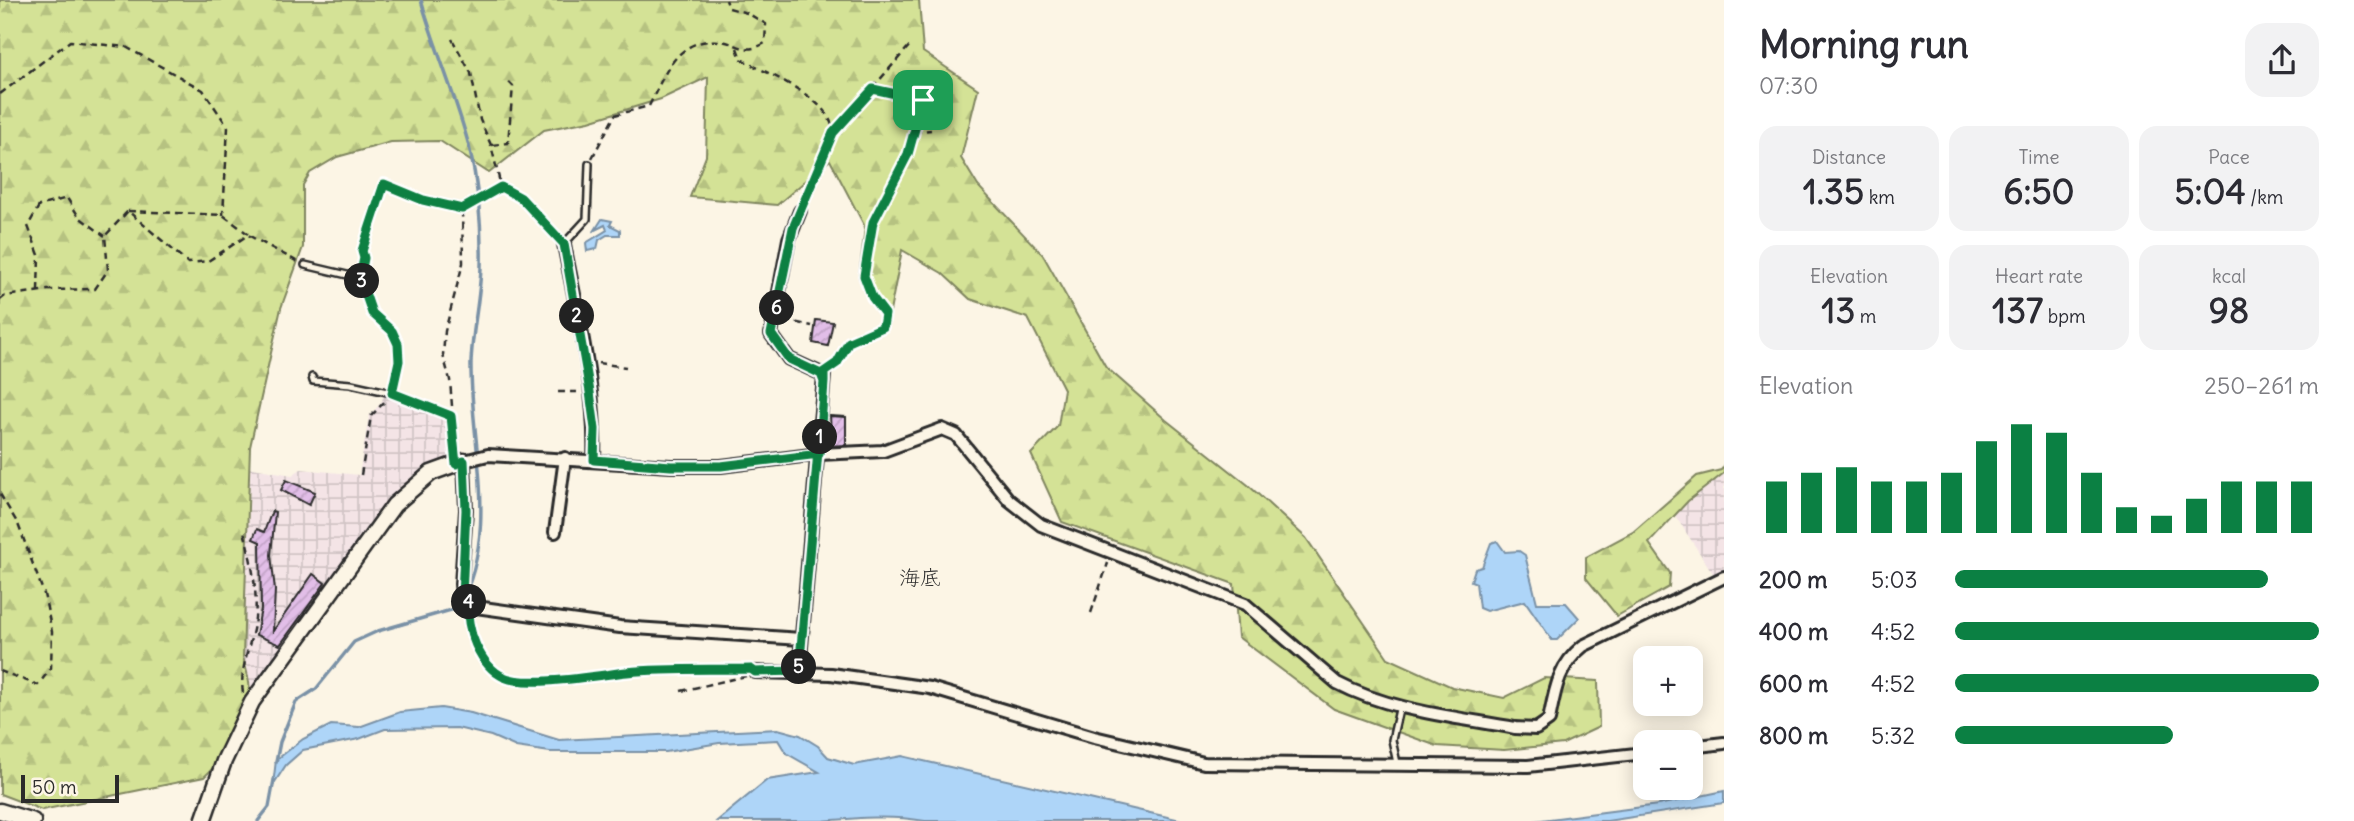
<!DOCTYPE html>
<html lang="en">
<head>
<meta charset="utf-8">
<style>
	body { margin:0; font-family:Delius,"Klee One",sans-serif; background:#f2f2f3; color:#2b2b33; height:100vh; display:flex; flex-direction:column; font-size:26px; white-space:nowrap }
	* { box-sizing:border-box; margin:0 }
	p { font-size:23px; color:#7c7c81 }
	.icon { flex:none; width:38px; height:38px; fill:none; stroke:currentColor; stroke-width:2; stroke-linecap:round; stroke-linejoin:round }
	.map { position:relative; flex:1; overflow:hidden }
	.panel { display:flex; flex-direction:column; background:#fff; width:630px }
	.panel>* { flex:none }
	.fabs { position:absolute; left:1633px; top:646px; display:grid; gap:14px }
	.fabs a { display:grid; place-items:center; width:70px; height:70px; border-radius:14px; background:#fff; box-shadow:0 4px 18px #0003; font-size:35px }
	.scale { position:absolute; left:21px; bottom:18px; width:98px; box-sizing:border-box; padding-left:7px; border:4px solid #2b2b2b; border-top:0; font-size:19px; line-height:24px; white-space:nowrap; color:#2b2b2b; -webkit-text-stroke:5px #fcf5e5; paint-order:stroke }
	.pin { position:absolute; display:grid; place-items:center; width:60px; height:60px; color:#fff; margin:-30px; border-radius:14px; box-shadow:0 4px 10px #0006 }
	.km { position:absolute; width:35px; height:35px; margin:-18px; border-radius:50%; background:#222; color:#fff; font-size:19px; line-height:35px; text-align:center }
	.round { display:grid; place-items:center; flex:none; width:74px; height:74px; border-radius:21px; background:#f2f2f3 }
	.overview { display:flex; align-items:center; justify-content:space-between; height:119px; padding:0 35px }
	h1 { font-size:38px; font-weight:700; line-height:52px }
	.metrics { display:grid; grid-template-columns:repeat(3,1fr); gap:10px; height:119px; padding:7px 35px }
	.metrics div { display:grid; align-content:center; border-radius:18px; background:#f2f2f3; text-align:center }
	.metrics b { font-size:35px; font-weight:700 }
	.metrics small { font-size:19px; font-weight:400 }
	.metrics p { font-size:19px }
	.chart { height:196px; padding:14px 35px }
	.chart p { display:flex; justify-content:space-between }
	.chart svg { width:100%; height:126px; margin-top:7px; stroke:#0b8043; stroke-width:6 }
	ul { padding:0 35px; list-style:none; font-size:23px }
	li { display:grid; grid-template-columns:112px 84px 1fr; align-items:center; height:52px }
	li i { height:18px; border-radius:9px; background:#0b8043 }
	main { display:flex; flex:1; min-height:0 }
	.map>svg:first-child { display:block }
	.industrial { fill:url(#industrial-grid) }
	.forest { fill:url(#forest-firs); stroke:#808660; stroke-width:2 }
	.water { fill:#aed5f8; stroke:#7a91a6; stroke-width:2 }
	.lines { fill:none; stroke-linecap:round; stroke-linejoin:round }
	.stream { stroke:#7a91a6; stroke-width:3.5 }
	.building { fill:url(#building-hatch); stroke:#2b2b2b; stroke-width:2 }
	.service-casing { stroke:#2b2b2b; stroke-width:10 }
	.minor-casing { stroke:#2b2b2b; stroke-width:16 }
	.tertiary-casing { stroke:#2b2b2b; stroke-width:19 }
	.path { stroke:#2b2b2b; stroke-width:2.5; stroke-dasharray:7 5; stroke-linecap:butt }
	.service { stroke:#fcf5e5; stroke-width:5 }
	.minor { stroke:#fcf5e5; stroke-width:10 }
	.tertiary { stroke:#fcf5e5; stroke-width:14 }
	.route-casing { stroke:#fff; stroke-width:14 }
	.route { stroke:#0b8043; stroke-width:9 }
	.labels { text-anchor:middle; dominant-baseline:central; stroke-width:6; stroke-linejoin:round; paint-order:stroke }
	.neighbourhood-label { font-size:21px; fill:#2b2b2b; stroke:#fcf5e5 }
</style>
</head>
<body>
<main>
<div class="map">
<svg width="1724" height="821" viewBox="0 0 1724 821">
	<defs>
		<pattern id="industrial-grid" width="8" height="8" patternUnits="userSpaceOnUse" patternTransform="scale(1.75)"><rect width="8" height="8" fill="#f4e4e6"/><path d="M0 4h8M4 0v8" fill="none" stroke="#d1c4c5"/></pattern>
		<pattern id="forest-firs" width="22" height="20" patternUnits="userSpaceOnUse" patternTransform="scale(1.75)"><rect width="22" height="20" fill="#d4e296"/><path d="M5 1l3.5 6h-7zM16 11l3.5 6h-7z" fill="#b6c281"/></pattern>
		<pattern id="building-hatch" width="6" height="6" patternUnits="userSpaceOnUse" patternTransform="scale(1.75)"><rect width="6" height="6" fill="#e2bee8"/><path d="M-1 1l2-2M0 6l6-6M5 7l2-2" fill="none" stroke="#c2a3c7"/></pattern>
	</defs>
	<rect width="100%" height="100%" fill="#fcf5e5"/>
	<filter id="ink" filterUnits="userSpaceOnUse"><feTurbulence type="fractalNoise" baseFrequency=".0143" numOctaves="2"/><feDisplacementMap in="SourceGraphic" scale="14" xChannelSelector="R" yChannelSelector="G"/><feConvolveMatrix kernelMatrix="1 2 1 2 8 2 1 2 1" color-interpolation-filters="sRGB"/></filter>
	<g filter="url(#ink)">
		<g class="industrial">
			<polygon points="384,395 444,415 451,425 453,457 412,480 399,492 234,721 231,464 292,475 301,469 359,475 369,416 381,403"/>
			<polygon points="1724,474 1724,573 1716,578 1672,511"/>
		</g>
		<g class="forest">
			<path d="M 0,0 L 919,0 L 923,52 L 978,89 L 961,158 L 978,186 L 1043,255 L 1106,367 L 1166,420 L 1248,485 L 1306,538 L 1388,658 L 1452,687 L 1504,698 L 1544,678 L 1598,681 L 1599,727 L 1563,744 L 1504,750 L 1437,746 L 1334,709 L 1238,637 L 1234,584 L 1062,522 L 1031,454 L 1058,426 L 1064,389 L 1028,318 L 970,299 L 942,273 L 902,250 L 887,327 L 859,277 L 865,227 L 830,160 L 777,205 L 690,197 L 706,156 L 708,77 L 661,99 L 589,121 L 544,130 L 489,173 L 440,141 L 391,142 L 337,157 L 310,173 L 303,185 L 303,247 L 281,308 L 250,447 L 243,657 C 247,672 253,691 248,707 C 242,728 220,763 204,777 L 42,810 L 0,794 Z"/>
			<polygon points="1724,466 1724,473 1688,501 1649,543 1670,573 1669,587 1617,616 1586,578 1586,557 1633,532 1697,476 1721,470"/>
		</g>
		<g class="water">
			<polygon points="602,219 612,221 610,225 620,230 620,235 607,235 599,240 597,249 587,251 586,243 607,230 605,225 595,230"/>
			<polygon points="1497,541 1505,552 1519,551 1525,555 1537,603 1566,603 1579,618 1557,640 1552,640 1525,601 1486,611 1479,608 1476,583 1471,581 1475,569 1482,567 1491,543"/>
			<path d="M 441,708 L 471,713 L 559,740 L 778,729 L 800,735 L 818,746 L 828,757 L 854,765 L 902,756 L 1185,821 L 925,821 C 889,815 857,818 822,821 C 788,821 752,821 717,821 L 767,780 L 819,772 L 786,753 L 778,740 L 719,743 L 666,752 L 550,752 L 516,747 L 491,736 L 457,728 L 385,729 L 359,739 L 303,750 L 286,765 L 273,785 L 276,760 L 303,739 L 331,725 L 359,727 L 400,712 Z"/>
			<polygon points="1724,791 1724,803 1607,821 1534,821 1658,805"/>
		</g>
		<g class="lines">
			<g class="stream">
				<path d="M 276,762 L 280,742 L 296,702 L 316,689 L 354,642 L 378,631 L 458,608 C 501,532 470,444 471,363 C 472,331 480,299 481,267 C 482,229 478,184 469,146 C 456,97 435,49 421,0"/>
				<polyline points="258,821 269,807 274,780"/>
			</g>
		</g>
		<g class="building">
			<polygon points="816,320 833,322 828,346 813,343"/>
			<polygon points="830,416 846,417 846,445 827,446 827,433 831,434"/>
			<polygon points="286,480 315,492 309,505 281,490"/>
			<polygon points="272,511 275,512 271,555 275,590 273,631 313,574 325,583 280,645 256,635 261,609 260,542 253,539 257,529 264,532"/>
		</g>
		<g class="lines">
			<g class="service-casing">
				<g id="service">
					<polyline points="521,198 564,244 587,219 589,164"/>
					<polyline points="305,265 360,278 372,313 392,331 398,344 399,361 392,393 451,416 456,461"/>
					<polyline points="312,377 313,381 351,384 392,393"/>
					<polyline points="1397,763 1392,740 1400,705"/>
				</g>
			</g>
			<g class="minor-casing">
				<g id="minor">
					<path d="M 564,244 C 577,314 597,388 594,460"/>
					<polyline points="555,532 565,458"/>
					<path d="M 801,639 L 620,627 L 476,607 L 462,596 L 461,584 L 466,510 L 464,461 L 488,455 L 671,466 L 721,466 L 819,454 L 883,451 L 942,429 L 956,435 L 1009,500 L 1041,525 L 1245,604 L 1337,683 C 1390,711 1456,717 1515,728 L 1536,729 L 1549,720 C 1555,690 1558,666 1583,646 L 1724,577"/>
					<polyline points="799,671 824,375 789,359 771,334 789,239 800,211"/>
					<polyline points="755,672 831,674 930,688 1094,737 1204,763 1528,766 1645,753"/>
					<polyline points="1690,747 1724,743"/>
				</g>
			</g>
			<g class="tertiary-casing">
				<g id="tertiary">
					<polyline points="0,811 33,821"/>
					<polyline points="203,821 224,761 252,702 394,505 431,473 464,461"/>
				</g>
			</g>
			<g class="path">
				<polyline points="452,39 471,73 480,120 491,145 501,187 514,194"/>
				<path d="M 737,48 L 741,59 C 767,74 830,97 833,131 C 834,148 812,186 804,202"/>
				<polyline points="0,94 70,41 126,47 203,90 228,127 223,215"/>
				<polyline points="914,132 931,130"/>
				<polyline points="833,133 911,44"/>
				<polyline points="492,145 508,143 513,86 508,81"/>
				<path d="M 592,158 L 615,115 L 649,106 C 665,74 676,38 719,41 C 738,42 743,56 765,43 L 766,24 L 747,13 L 729,8 L 726,0"/>
				<polyline points="128,211 223,215 248,234"/>
				<polyline points="362,268 362,251 384,184 423,200 462,209 485,199 501,187"/>
				<polyline points="38,291 39,255 28,226 39,206 67,198 79,217 105,236"/>
				<polyline points="0,300 5,296 48,290 95,289 108,270 105,236 128,211 188,263 208,261 248,235 298,262"/>
				<polyline points="785,320 812,326"/>
				<polyline points="598,363 626,367"/>
				<polyline points="831,368 849,342 883,327 885,314 872,297 864,276 873,221 908,154 923,100 873,89"/>
				<polyline points="558,392 579,392"/>
				<polyline points="452,406 450,380 443,355 445,331 463,263 462,209"/>
				<polyline points="361,475 371,416 386,400"/>
				<polyline points="0,494 18,524 44,594 52,632 51,668 38,685 0,671"/>
				<polyline points="1091,613 1108,563"/>
				<path d="M 468,617 C 477,644 484,671 513,680 L 746,669"/>
				<polyline points="681,691 746,676"/>
				<path d="M 243,693 C 239,667 252,644 255,618 C 258,590 251,559 244,531"/>
			</g>
			<use href="#service" class="service"/>
			<use href="#minor" class="minor"/>
			<use href="#tertiary" class="tertiary"/>
		</g>
	</g>
	<g class="lines" filter="url(#ink)">
		<g class="route-casing">
			<path id="route" d="M 923,100 L 908,154 L 873,222 L 864,276 L 872,297 L 885,314 L 883,327 L 849,342 L 837,363 L 821,374 L 824,382 L 819,454 L 721,466 L 671,466 L 594,460 L 595,429 L 590,392 L 564,244 L 521,198 L 501,187 L 462,209 L 423,200 L 384,184 L 362,251 L 364,258 L 360,278 L 372,313 L 392,331 L 398,344 L 399,361 L 392,393 L 451,416 L 456,464 L 464,461 L 466,510 L 462,596 L 470,604 C 463,626 481,667 504,677 C 527,688 600,675 627,672 C 667,668 710,670 751,669 L 755,672 L 799,671 L 824,382 L 824,375 L 821,374 L 789,359 L 771,334 L 793,228 L 833,133 L 873,89 L 923,100"/>
		</g>
		<use href="#route" class="route"/>
	</g>
	<g class="labels">
		<g class="neighbourhood-label">
			<text x="920" y="577">海底</text>
		</g>
	</g>
</svg>
<div class="fabs">
<a>+</a>
<a>−</a>
</div>
<div class="scale">50 m</div>
<div class="pin" style="left:923px;top:100px;background:#1e9e55"><svg class="icon" aria-label="arrive" viewBox="0 0 24 24"><path d="M6 21V4h12l-3 4 3 4H6"/></svg></div>
<b class="km" style="left:820px;top:437px">1</b>
<b class="km" style="left:577px;top:316px">2</b>
<b class="km" style="left:362px;top:281px">3</b>
<b class="km" style="left:469px;top:602px">4</b>
<b class="km" style="left:799px;top:667px">5</b>
<b class="km" style="left:777px;top:308px">6</b>
</div>
<section class="panel">
<div class="overview"><div><h1>Morning run</h1><p>07:30</p></div><a class="round"><svg class="icon" aria-label="share" viewBox="0 0 24 24"><path d="M12 15V3M7 8l5-5 5 5M5 13v7h14v-7"/></svg></a></div>
<div class="metrics">
<div><p>Distance</p><b>1.35<small> km</small></b></div>
<div><p>Time</p><b>6:50</b></div>
<div><p>Pace</p><b>5:04<small> /km</small></b></div>
</div>
<div class="metrics">
<div><p>Elevation</p><b>13<small> m</small></b></div>
<div><p>Heart rate</p><b>137<small> bpm</small></b></div>
<div><p>kcal</p><b>98</b></div>
</div>
<div class="chart"><p><span>Elevation</span>250–261 m</p>
<svg viewBox="0 0 160 44" preserveAspectRatio="none"><path d="M5 44V26M15 44V23M25 44V21M35 44V26M45 44V26M55 44V23M65 44V12M75 44V6M85 44V9M95 44V23M105 44V35M115 44V38M125 44V32M135 44V26M145 44V26M155 44V26"/></svg>
</div>
<ul>
<li><b>200 m</b>5:03<i style="width:86%"></i></li>
<li><b>400 m</b>4:52<i style="width:100%"></i></li>
<li><b>600 m</b>4:52<i style="width:100%"></i></li>
<li><b>800 m</b>5:32<i style="width:60%"></i></li>
</ul>
</section>
</main>
</body>
</html>
